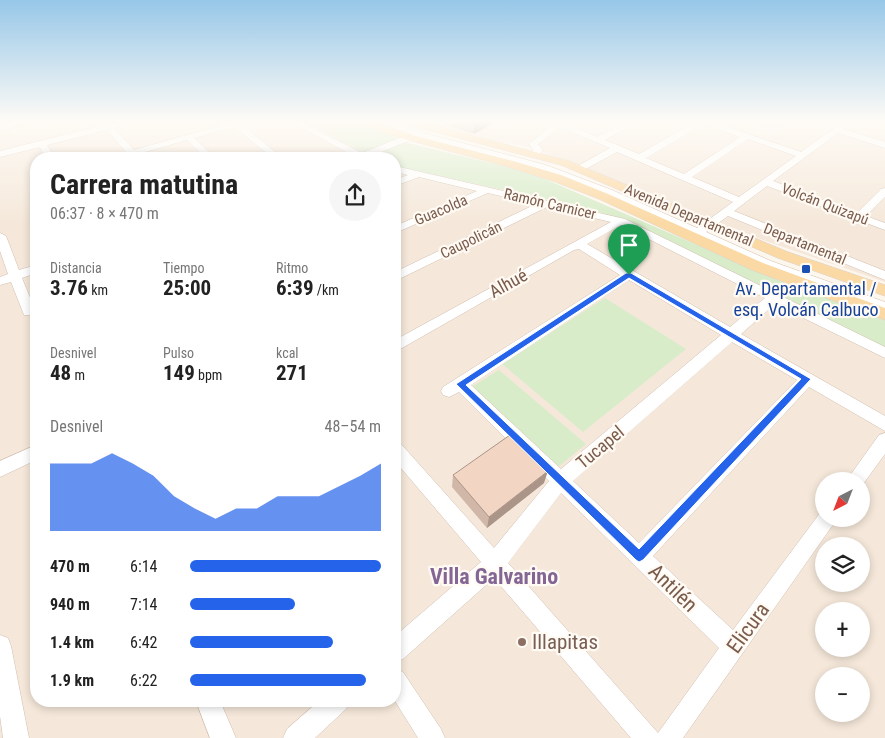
<!DOCTYPE html>
<html lang="es">
<head>
<meta charset="utf-8">
<style>
	body { margin:0; font-family:"Roboto Condensed",sans-serif; background:#f6f6f6; color:#222; height:100vh; display:flex; flex-direction:column; font-size:19px; white-space:nowrap }
	* { box-sizing:border-box; margin:0 }
	p { font-size:16px; color:#767676 }
	.icon { flex:none; width:28px; height:28px; fill:none; stroke:currentColor; stroke-width:2; stroke-linecap:round; stroke-linejoin:round }
	.map { position:relative; flex:1; overflow:hidden }
	.sheet { position:absolute; left:30px; top:152px; width:371px; height:555px; display:flex; flex-direction:column; background:#fff; border-radius:20px; box-shadow:0 2px 8px #0003 }
	.sheet>* { flex:none }
	.needle { width:32px; rotate:222deg }
	.tools { position:absolute; left:815px; top:472px; display:grid; gap:10px }
	.tools a { display:grid; place-items:center; width:55px; height:55px; border-radius:50%; background:#fff; box-shadow:0 2px 8px #0003; font-size:25px }
	.pin { position:absolute; display:grid; place-items:center; width:42px; height:42px; color:#fff; margin:-51px -21px; border-radius:50% 50% 50% 0; rotate:-45deg; box-shadow:0 0 5px #0007 }
	.pin .icon { rotate:45deg }
	.round { display:grid; place-items:center; flex:none; width:52px; height:52px; border-radius:26px; background:#f6f6f6 }
	.head { display:flex; align-items:center; justify-content:space-between; height:85px; padding:0 20px }
	h1 { font-size:28px; font-weight:700; line-height:38px }
	.metrics { display:grid; grid-template-columns:repeat(3,1fr); gap:8px; height:85px; padding:5px 20px }
	.metrics div { display:grid; align-content:center }
	.metrics b { font-size:21px; font-weight:700 }
	.metrics small { font-size:14px; font-weight:400 }
	.metrics p { font-size:14px }
	.chart { height:140px; padding:10px 20px }
	.chart p { display:flex; justify-content:space-between }
	.chart svg { width:100%; height:90px; margin-top:5px; fill:#2563eb; opacity:.7 }
	ul { padding:0 20px; list-style:none; font-size:16px }
	li { display:grid; grid-template-columns:80px 60px 1fr; align-items:center; height:38px }
	li i { height:12px; border-radius:6px; background:#2563eb }
	.map>svg:first-child { display:block }
	.residential { fill:#f5e8da; fill-rule:evenodd }
	.education { fill:#f3e8fa }
	.green { fill:#d8ecc9 }
	.lines { fill:none; stroke-linecap:round; stroke-linejoin:round }
	.minor-casing { stroke:#d1beb0; stroke-width:1 }
	.major-casing { stroke:#dad1cd; stroke-width:1 }
	.minor { fill:#fff; fill-rule:evenodd }
	.major { fill:#fbd9a5; fill-rule:evenodd }
	.wall { fill:#d1b7a8 }
	.shaded-wall { fill:#aa9588 }
	.building { fill:#f3d5c3; stroke:#aa9588 }
	.route { fill:#2563eb; stroke:#fff; fill-rule:evenodd }
	.transit-dot { fill:#1a4fb4; stroke:#fffaf3; stroke-width:2 }
	.education-dot { fill:#8d6e63; stroke:#fffaf3; stroke-width:2 }
	.labels { text-anchor:middle; dominant-baseline:central; stroke-width:4.5; stroke-linejoin:round; paint-order:stroke }
	.far-street-label { font-size:15px; fill:#7a5c4d; stroke:#fffaf3 }
	.street-label { font-size:18px; fill:#7a5c4d; stroke:#fffaf3 }
	.transit-label { font-size:18px; fill:#164399; stroke:#fffaf3 }
	.near-street-label { font-size:21px; fill:#7a5c4d; stroke:#fffaf3 }
	.near-education-label { font-size:21px; fill:#785e54; stroke:#fffaf3; text-anchor:start }
	.near-neighbourhood-label { font-size:22px; font-weight:bold; fill:#846695; stroke:#fffaf3 }
</style>
</head>
<body>
<div class="map">
<svg width="885" height="738" viewBox="0 0 885 738">
	<rect width="100%" height="100%" fill="#fdf6ec"/>
	<g class="residential">
		<path d="M 0,121 L 302,121 L 377,159 L 36,159 L 36,701 L 395,701 L 395,166 L 594,210 L 651,232 L 885,352 L 885,738 L 0,738 ZM 824,481 L 861,481 L 861,519 L 824,519 ZM 824,546 L 861,546 L 861,584 L 824,584 ZM 824,611 L 861,611 L 861,649 L 824,649 ZM 824,676 L 861,676 L 861,714 L 824,714 Z"/>
		<polygon points="404,121 885,121 885,282 763,240 533,148 432,129"/>
	</g>
	<polygon class="education" points="737,121 793,121 774,133"/>
	<g class="green">
		<polygon points="302,121 357,121 408,143 515,169 545,179 780,281 885,318 885,352 651,232 594,210 395,166 395,159 377,159"/>
		<polygon points="605,298 686,349 583,432 502,364"/>
		<polygon points="499,370 586,444 557,468 470,388"/>
	</g>
	<g class="lines">
		<g class="minor-casing">
			<g id="minor">
				<polygon points="19,121 34,121 0,131 0,125"/>
				<polygon points="100,121 108,121 111,124 135,121 114,128 134,150 237,121 250,121 242,125 284,159 274,159 234,127 194,138 216,159 206,159 187,140 138,154 141,159 132,159 107,130 47,145 56,159 46,159 40,147 0,157 0,151 103,125"/>
				<path d="M 289,121 L 299,121 L 362,153 L 409,134 L 374,121 C 391,121 406,129 423,131 L 424,133 L 546,165 L 612,190 L 697,228 L 733,202 L 617,152 L 582,171 L 576,171 L 576,167 L 610,148 L 560,127 L 538,144 L 543,150 L 539,156 L 533,156 L 531,154 L 533,150 L 529,144 L 553,124 L 549,121 L 560,121 L 597,137 L 629,121 L 639,121 L 605,140 L 639,154 L 697,121 L 710,121 L 801,152 L 844,121 L 853,121 L 843,129 L 885,142 L 885,148 L 838,133 L 773,181 L 857,213 L 881,189 L 885,188 L 885,197 L 866,216 L 885,223 L 885,230 L 767,186 L 734,211 L 885,271 L 885,280 L 728,216 L 706,232 L 771,261 L 885,302 L 885,311 L 763,267 L 604,194 L 540,169 L 418,137 L 369,157 L 370,159 L 351,159 L 354,156 ZM 703,124 L 740,137 L 684,174 L 646,158 ZM 748,139 L 796,156 L 739,197 L 692,177 Z"/>
				<path d="M 395,166 L 625,219 L 885,347 L 885,358 L 775,304 L 741,334 L 885,416 L 885,431 L 809,387 L 653,556 L 733,630 L 820,513 L 824,511 L 824,519 L 837,519 L 683,738 L 631,738 L 494,578 L 403,659 L 395,662 L 395,636 L 481,562 L 395,461 L 395,442 L 401,444 L 494,548 L 549,481 L 459,392 L 449,397 L 443,395 L 441,391 L 443,387 L 620,275 L 579,249 L 574,250 L 395,352 L 395,340 L 611,222 L 547,207 L 395,281 L 395,272 L 536,204 L 488,193 L 395,233 L 395,226 L 477,191 L 419,177 L 395,186 L 395,180 L 408,175 L 395,172 ZM 621,225 L 765,298 L 730,327 L 587,244 ZM 629,280 L 721,335 L 561,469 L 471,385 ZM 732,342 L 797,380 L 639,543 L 573,481 ZM 561,493 L 719,648 L 658,733 L 508,563 Z"/>
				<polygon points="0,233 6,236 19,270 36,265 36,273 22,278 36,312 34,315 24,315 11,282 0,285 0,277 8,274 0,251"/>
				<polygon points="885,433 885,454 861,487 861,481 846,481 879,435"/>
				<polygon points="36,445 36,460 0,477 0,461"/>
				<polygon points="0,635 8,638 11,646 29,738 3,738 0,716"/>
				<polygon points="395,668 403,672 441,729 445,738 418,738 395,701"/>
				<polygon points="196,701 220,701 236,738 210,738"/>
				<polygon points="319,701 350,701 346,709 315,738 283,738 287,729"/>
			</g>
		</g>
		<g class="major-casing">
			<g id="major">
				<polygon points="360,121 374,121 416,136 513,161 561,175 608,194 763,263 885,308 885,320 752,270 599,199 553,181 505,166 408,140 384,133"/>
				<polygon points="400,121 418,121 569,161 788,252 885,285 885,296 778,258 561,165 401,123"/>
			</g>
		</g>
		<use href="#minor" class="minor"/>
		<use href="#major" class="major"/>
	</g>
	<g class="wall">
		<polygon points="437,121 492,121 492,124 474,134 446,125"/>
		<polygon points="453,475 544,483 487,528 452,487"/>
	</g>
	<g class="shaded-wall">
		<polygon points="479,121 492,121 492,124 474,134 474,123"/>
		<polygon points="548,471 544,483 487,528 489,517"/>
	</g>
	<g class="building">
		<polygon points="467,121 479,121 474,123"/>
		<polygon points="510,435 548,471 489,517 453,475"/>
	</g>
	<linearGradient id="sky" x2="0" y2="1"><stop stop-color="#97c7e8"/><stop offset="0.54" stop-color="#fefbf6"/><stop offset="1" stop-color="#fefbf6" stop-opacity="0"/></linearGradient>
	<rect width="885" height="224" fill="url(#sky)"/>
	<path class="route" d="M 626,273 L 631,273 L 811,379 L 643,560 L 639,562 L 636,560 L 456,384 ZM 629,278 L 801,379 L 639,549 L 466,385 Z"/>
	<rect class="transit-dot" x="801" y="264" width="10" height="10" rx="2.5"/>
	<circle class="education-dot" cx="522" cy="642" r="5"/>
	<g class="labels">
		<g class="far-street-label">
			<text transform="translate(550 204) rotate(13)">Ramón Carnicer</text>
			<text transform="translate(825 204) rotate(21)">Volcán Quizapú</text>
			<text transform="translate(441 210) rotate(-23)">Guacolda</text>
			<text transform="translate(689 215) rotate(23)">Avenida Departamental</text>
			<text transform="translate(471 240) rotate(-26)">Caupolicán</text>
			<text transform="translate(805 244) rotate(22)">Departamental</text>
		</g>
		<g class="street-label">
			<text transform="translate(508 283) rotate(-29)">Alhué</text>
			<text transform="translate(600 447) rotate(-40)">Tucapel</text>
		</g>
		<g class="transit-label">
			<text x="806" y="288">Av. Departamental /<tspan x="806" dy="21">esq. Volcán Calbuco</tspan></text>
		</g>
		<g class="near-street-label">
			<text transform="translate(673 588) rotate(44)">Antilén</text>
			<text transform="translate(748 628) rotate(-54)">Elicura</text>
		</g>
		<g class="near-education-label">
			<text x="532" y="642">Illapitas</text>
		</g>
		<g class="near-neighbourhood-label">
			<text x="494" y="576">Villa Galvarino</text>
		</g>
	</g>
</svg>
<div class="tools">
<a><svg class="needle" viewBox="-14 -14 28 28"><path d="M0-13l5 13h-10z" fill="#e53935"/><path d="M0 13l5-13h-10z" fill="#767676"/></svg></a>
<a><svg class="icon" aria-label="layers" viewBox="0 0 24 24"><path d="M12 4l9 5-9 5-9-5zM3 14l9 5 9-5"/></svg></a>
<a>+</a>
<a>−</a>
</div>
<div class="pin" style="left:629px;top:275px;background:#1e9e55"><svg class="icon" aria-label="arrive" viewBox="0 0 24 24"><path d="M6 21V4h12l-3 4 3 4H6"/></svg></div>
<section class="sheet">
<div class="head"><div><h1>Carrera matutina</h1><p>06:37 · 8 × 470 m</p></div><a class="round"><svg class="icon" aria-label="share" viewBox="0 0 24 24"><path d="M12 15V3M7 8l5-5 5 5M5 13v7h14v-7"/></svg></a></div>
<div class="metrics">
<div><p>Distancia</p><b>3.76<small> km</small></b></div>
<div><p>Tiempo</p><b>25:00</b></div>
<div><p>Ritmo</p><b>6:39<small> /km</small></b></div>
</div>
<div class="metrics">
<div><p>Desnivel</p><b>48<small> m</small></b></div>
<div><p>Pulso</p><b>149<small> bpm</small></b></div>
<div><p>kcal</p><b>271</b></div>
</div>
<div class="chart"><p><span>Desnivel</span>48–54 m</p>
<svg viewBox="0 0 160 44" preserveAspectRatio="none"><path d="M0 44V11L10 11L20 11L30 6L40 11L50 17L60 27L70 33L80 38L90 33L100 33L110 27L120 27L130 27L140 22L150 17L160 11V44z"/></svg>
</div>
<ul>
<li><b>470 m</b>6:14<i style="width:100%"></i></li>
<li><b>940 m</b>7:14<i style="width:55%"></i></li>
<li><b>1.4 km</b>6:42<i style="width:75%"></i></li>
<li><b>1.9 km</b>6:22<i style="width:92%"></i></li>
</ul>
</section>
</div>
</body>
</html>
